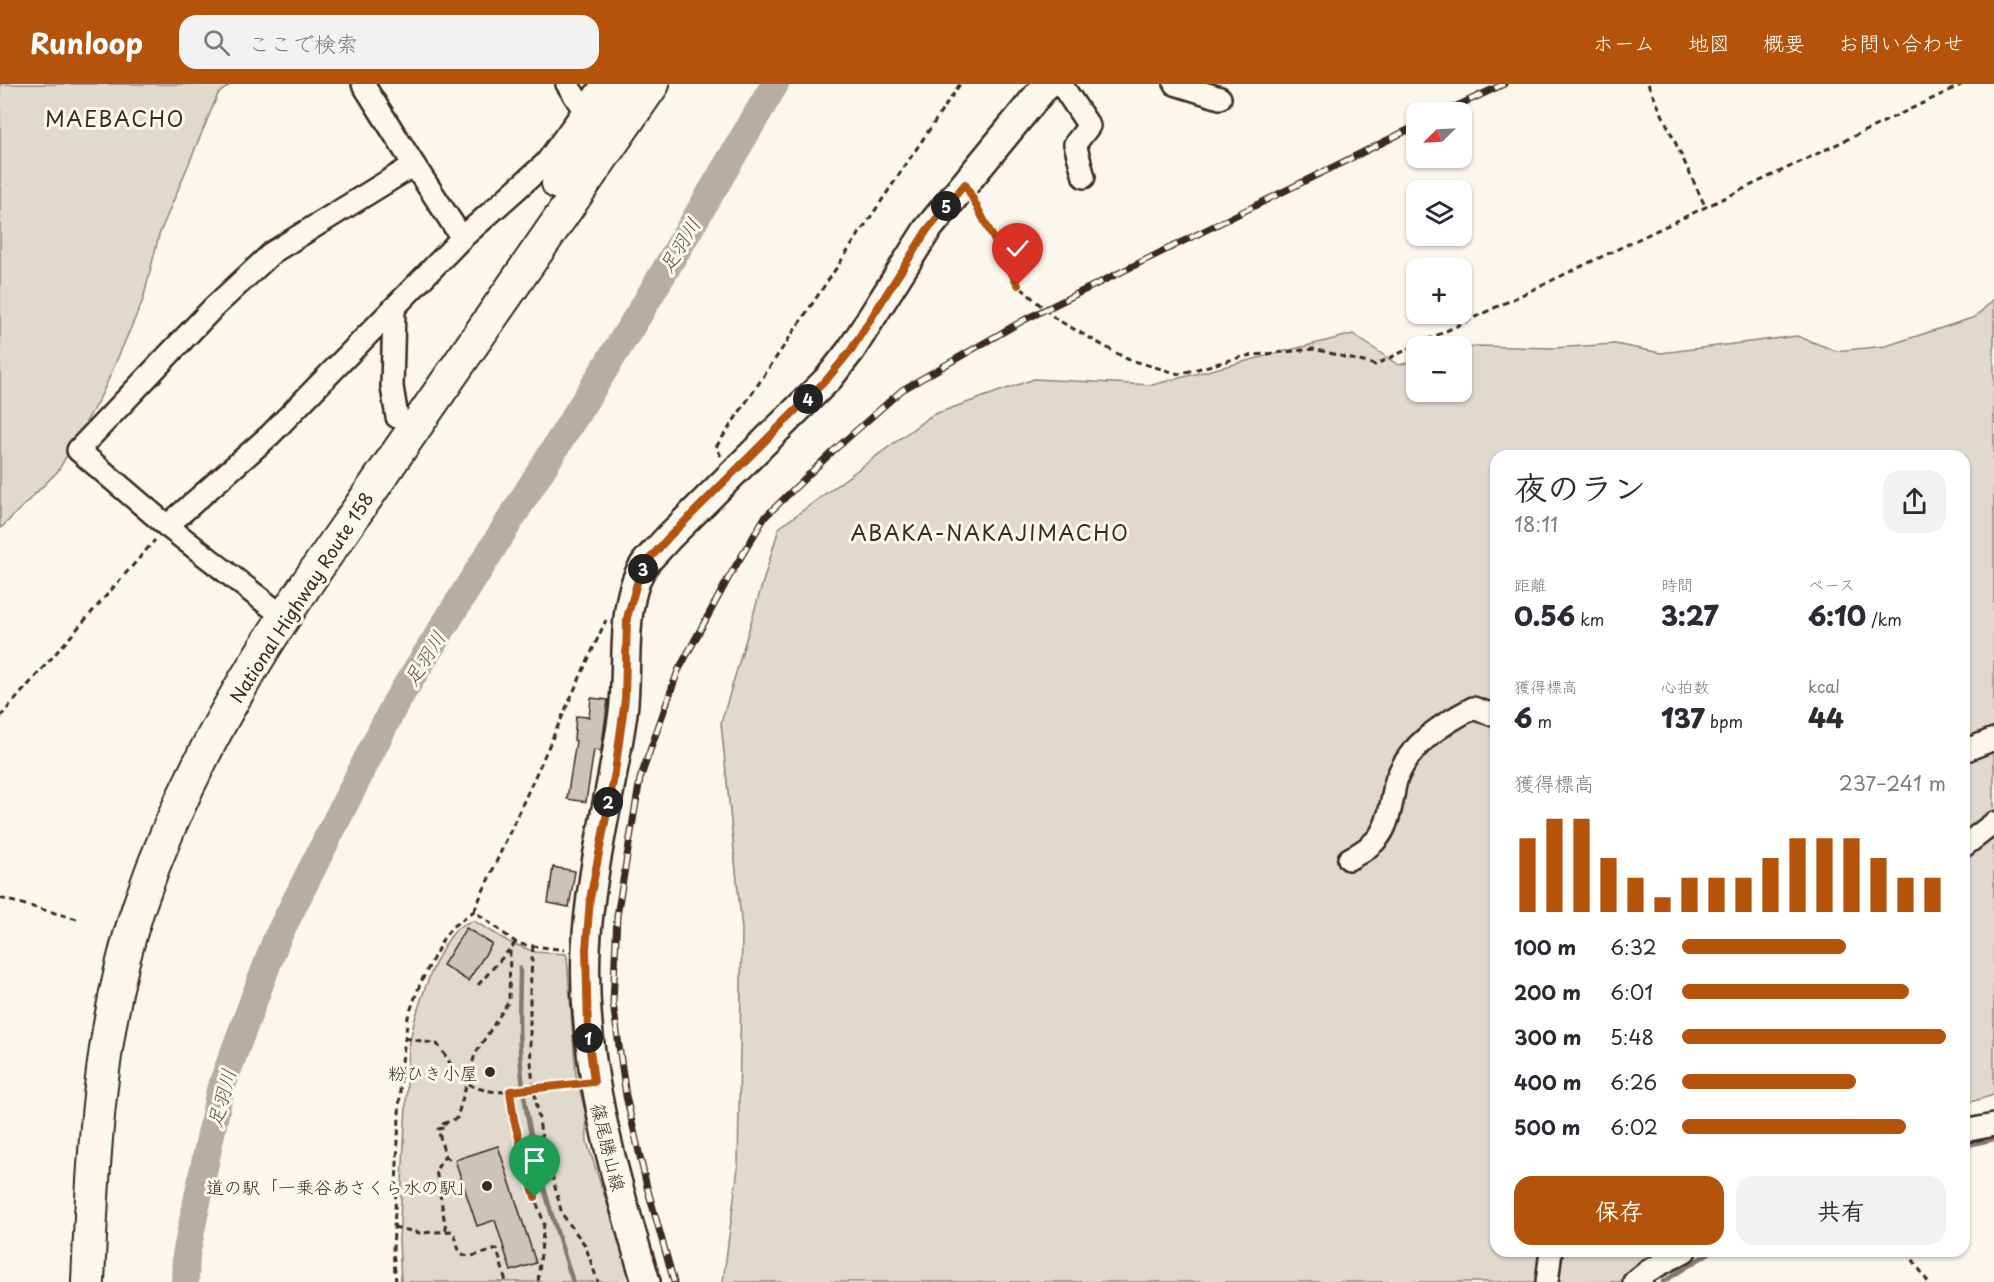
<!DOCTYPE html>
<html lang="ja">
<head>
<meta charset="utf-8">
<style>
	body { margin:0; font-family:"Playpen Sans","Klee One",sans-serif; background:#f2f2f3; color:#2b2b33; height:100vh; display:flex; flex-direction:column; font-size:22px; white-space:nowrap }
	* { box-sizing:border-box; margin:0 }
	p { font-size:20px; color:#7c7c81 }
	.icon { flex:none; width:33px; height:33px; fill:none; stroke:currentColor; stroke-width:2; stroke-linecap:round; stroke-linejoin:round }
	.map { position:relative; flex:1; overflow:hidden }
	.sheet { position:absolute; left:1490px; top:366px; width:480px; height:807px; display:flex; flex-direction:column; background:#fff; border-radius:18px; box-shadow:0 2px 4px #0004 }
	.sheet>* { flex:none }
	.needle { width:39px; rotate:246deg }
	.controls { position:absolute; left:1406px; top:18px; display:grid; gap:12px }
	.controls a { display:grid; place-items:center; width:66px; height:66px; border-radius:12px; background:#fff; box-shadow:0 2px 4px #0004; font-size:30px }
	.pin { position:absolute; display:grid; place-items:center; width:51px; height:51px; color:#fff; margin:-62px -26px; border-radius:50% 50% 50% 0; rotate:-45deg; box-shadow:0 0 6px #0007 }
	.pin .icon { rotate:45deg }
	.km { position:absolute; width:30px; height:30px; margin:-15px; border-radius:50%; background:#222; color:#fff; font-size:16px; line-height:30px; text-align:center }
	.round { display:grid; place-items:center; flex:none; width:63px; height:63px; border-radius:18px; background:#f2f2f3 }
	.head { display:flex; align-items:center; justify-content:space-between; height:102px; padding:0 24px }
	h1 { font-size:33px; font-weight:800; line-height:45px }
	.figures { display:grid; grid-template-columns:repeat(3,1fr); gap:9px; height:102px; padding:6px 24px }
	.figures div { display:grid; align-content:center }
	.figures b { font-size:26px; font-weight:800 }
	.figures small { font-size:16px; font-weight:400 }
	.figures p { font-size:16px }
	.chart { height:168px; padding:12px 24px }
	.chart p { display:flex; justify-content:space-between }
	.chart svg { width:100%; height:108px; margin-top:6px; stroke:#b45309; stroke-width:6 }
	.button { display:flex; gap:12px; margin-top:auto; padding:12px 24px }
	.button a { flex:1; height:69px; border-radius:18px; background:#b45309; color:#fff; font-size:24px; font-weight:800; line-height:69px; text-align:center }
	.button a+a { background:#f2f2f3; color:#2b2b33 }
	ul { padding:0 24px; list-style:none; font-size:20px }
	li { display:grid; grid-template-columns:96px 72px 1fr; align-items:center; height:45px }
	li i { height:15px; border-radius:8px; background:#b45309 }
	header { display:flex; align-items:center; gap:36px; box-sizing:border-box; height:84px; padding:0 30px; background:#b45309; color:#fff }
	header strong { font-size:28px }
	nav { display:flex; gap:33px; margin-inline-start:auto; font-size:21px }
	.search { width:420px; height:54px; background:#f2f2f3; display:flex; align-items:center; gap:15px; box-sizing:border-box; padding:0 21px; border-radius:18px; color:#7c7c81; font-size:22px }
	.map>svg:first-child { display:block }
	.green { fill:#dfd9ce; stroke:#8d8276; stroke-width:1.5 }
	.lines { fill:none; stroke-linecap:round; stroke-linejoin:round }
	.stream { stroke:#85796d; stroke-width:4.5 }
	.river { stroke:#b6aea2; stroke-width:28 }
	.building { fill:#ccc4b9; stroke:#3b2a1e; stroke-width:1.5 }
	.minor-casing { stroke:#3b2a1e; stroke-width:26 }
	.major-casing { stroke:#3b2a1e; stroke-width:32 }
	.highway-casing { stroke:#3b2a1e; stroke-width:36 }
	.path { stroke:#3b2a1e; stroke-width:3; stroke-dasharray:6 4.5; stroke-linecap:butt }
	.minor { stroke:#fbf7ec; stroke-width:21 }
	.major { stroke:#fbf7ec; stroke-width:27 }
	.highway { stroke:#fbf7ec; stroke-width:32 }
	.rail-casing { stroke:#3b2a1e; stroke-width:7 }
	.rail { stroke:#fbf7ec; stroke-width:4.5; stroke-dasharray:14; stroke-linecap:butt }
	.route-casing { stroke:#fff; stroke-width:12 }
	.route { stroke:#b45309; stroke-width:8 }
	.poi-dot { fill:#3b2a1e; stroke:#fbf7ec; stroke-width:2 }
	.labels { text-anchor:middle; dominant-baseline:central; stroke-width:6; stroke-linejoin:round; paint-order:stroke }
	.street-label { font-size:18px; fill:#3b2a1e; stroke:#fbf7ec }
	.poi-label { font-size:18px; fill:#3b2a1e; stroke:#fbf7ec; text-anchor:end }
	.water-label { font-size:20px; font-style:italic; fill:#605246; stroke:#fbf7ec }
	.quarter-label { font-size:21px; letter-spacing:1.5px; fill:#3b2a1e; stroke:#fbf7ec }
</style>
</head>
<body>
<header>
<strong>Runloop</strong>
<div class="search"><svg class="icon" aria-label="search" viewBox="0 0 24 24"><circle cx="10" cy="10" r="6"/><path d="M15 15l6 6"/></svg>ここで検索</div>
<nav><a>ホーム</a><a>地図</a><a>概要</a><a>お問い合わせ</a></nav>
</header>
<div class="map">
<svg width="1994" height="1198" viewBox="0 0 1994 1198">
	<rect width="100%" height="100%" fill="#fbf7ec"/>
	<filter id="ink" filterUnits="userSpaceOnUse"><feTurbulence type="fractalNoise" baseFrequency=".0167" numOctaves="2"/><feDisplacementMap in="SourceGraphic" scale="12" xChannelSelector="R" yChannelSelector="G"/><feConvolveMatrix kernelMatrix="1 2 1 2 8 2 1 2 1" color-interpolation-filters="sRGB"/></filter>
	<g filter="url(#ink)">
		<g class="green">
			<polygon points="0,0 231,0 218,10 159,151 143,216 102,310 58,387 0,445"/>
			<polygon points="1994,215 1994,1011 1964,1020 1964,372 1496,372 1496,1167 1657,1167 1631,1198 723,1198 738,1084 742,846 721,639 779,444 932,331 1034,295 1152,301 1353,250 1398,281 1416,277 1416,308 1461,308 1461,266 1477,262 1553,264 1615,260 1661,269 1797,252 1836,267 1886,262 1975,233"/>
			<path d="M 474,837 L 509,858 L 535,868 L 566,870 L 567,873 L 574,967 L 576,991 L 586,1031 L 587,1058 L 633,1198 L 401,1198 L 399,1156 L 409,963 C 414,931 434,869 457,845 C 462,840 467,839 474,837 Z"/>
		</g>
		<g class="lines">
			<g class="stream">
				<path d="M 520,884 C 520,911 518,939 520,966 C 523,1045 549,1124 573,1198"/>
				<polyline points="1964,1062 1994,1055"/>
				<polyline points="1663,1198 1712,1167"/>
			</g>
			<polyline class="river" points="185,1198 186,1171 220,1006 277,854 395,620 642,225 775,0"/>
		</g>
		<g class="building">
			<polygon points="591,614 608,616 601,667 594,666 586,718 567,715 576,657 574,656 576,632 589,633"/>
			<polygon points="553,783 575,787 569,823 548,819"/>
			<polygon points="466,844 492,860 468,897 443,881"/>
			<polygon points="498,1062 536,1179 511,1187 495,1136 477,1142 455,1076"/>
		</g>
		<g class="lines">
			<g class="minor-casing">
				<g id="minor">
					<polyline points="567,0 584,26"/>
					<polyline points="1061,0 1089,42 1075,60 1084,93"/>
					<polyline points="1175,0 1220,14"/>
					<polyline points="414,81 462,154"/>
					<polyline points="394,226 392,303 397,333"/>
					<polyline points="167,442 270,351 462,154 546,79 603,0"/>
					<polyline points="284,533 167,442 78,366 213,224 273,168 414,81 363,0"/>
					<polyline points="1964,667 1994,655"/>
					<polyline points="1964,762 1994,739"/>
					<path d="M 1349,775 C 1378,760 1386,749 1392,717 C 1394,709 1394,701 1397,694 C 1410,660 1442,640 1473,624 L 1496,632"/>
					<polyline points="1964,1047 1994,1041"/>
					<polyline points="1547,1198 1551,1167"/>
					<polyline points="1634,1198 1648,1187 1685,1167"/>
				</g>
			</g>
			<g class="major-casing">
				<path id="major" d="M 646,1198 C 614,1089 581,980 586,865 C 590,786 612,707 623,629 C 629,585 619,515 646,478 C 653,470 661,462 668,454 L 829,294 L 851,266 L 927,146 L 1047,0"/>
			</g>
			<g class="highway-casing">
				<g id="highway">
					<polyline points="558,99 626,0"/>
					<path d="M 88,1198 C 93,1073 99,942 139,822 C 169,734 211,650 260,571 C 298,509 341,451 382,391 C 472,261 563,130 653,0"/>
				</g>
			</g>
			<g class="path">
				<polyline points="1648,0 1706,124"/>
				<polyline points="976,121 1018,201 1056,235 1127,275 1179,290 1245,272 1314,265 1375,281 1963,0"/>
				<polyline points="721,372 716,363 960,0"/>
				<polyline points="0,633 155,456"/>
				<polyline points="0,814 81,836"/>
				<polyline points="474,827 606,536"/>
				<polyline points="533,862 530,907 530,960 532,991 541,1049 562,1130 585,1161 598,1198"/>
				<polyline points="478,901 509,866"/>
				<path d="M 405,954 L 437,960 C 447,972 453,987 465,997 C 487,1017 546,1004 574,1000"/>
				<polyline points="510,1007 514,1036 528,1095 544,1139 538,1198"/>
				<polyline points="445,1072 453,1078"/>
				<path d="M 394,1143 L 420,1149 L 452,1147 C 457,1153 456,1159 459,1166 C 464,1178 487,1168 497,1165 L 506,1198"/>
				<polyline points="446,1146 436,1086 445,1072 438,1045 444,1044 443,1040 457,1034 475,970 509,917 510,865 516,858"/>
				<polyline points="1907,1167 1928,1198"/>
				<polyline points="396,1198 393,1167 395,1126 401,985 408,933 420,900 443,855 452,843 474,827 518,860 565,866"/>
			</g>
			<use href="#minor" class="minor"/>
			<use href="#major" class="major"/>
			<use href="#highway" class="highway"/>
			<g class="rail-casing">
				<g id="rail">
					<polyline points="1444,28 1504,0"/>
					<polyline points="674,1198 647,1103 626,1012 613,919 617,832 640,695 678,587 729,493 765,433 832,368 902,306 1024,236 1416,42"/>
				</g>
			</g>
			<use href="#rail" class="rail"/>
		</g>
	</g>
	<g class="lines" filter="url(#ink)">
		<g class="route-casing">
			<polyline id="route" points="535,1113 514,1036 510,1007 594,998 588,949 586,865 590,815 615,688 625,615 627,534 637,499 645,480 668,454 828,294 851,266 927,146 965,100 1018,201"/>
		</g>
		<use href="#route" class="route"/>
	</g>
	<g class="poi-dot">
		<circle cx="490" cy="988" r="6"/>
		<circle cx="487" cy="1102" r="6"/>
	</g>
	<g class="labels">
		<g class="street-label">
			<text transform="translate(301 513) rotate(-57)">National Highway Route 158</text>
			<text transform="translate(609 1063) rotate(76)">篠尾勝山線</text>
		</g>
		<g class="poi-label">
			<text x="478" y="988">粉ひき小屋</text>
			<text x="475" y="1102">道の駅「一乗谷あさくら水の駅」</text>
		</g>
		<g class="water-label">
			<text transform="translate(679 161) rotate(-59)">足羽川</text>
			<text transform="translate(424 574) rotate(-58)">足羽川</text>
			<text transform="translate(221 1014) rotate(-75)">足羽川</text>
		</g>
		<g class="quarter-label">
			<text x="115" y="34">MAEBACHO</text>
			<text x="990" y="448">ABAKA-NAKAJIMACHO</text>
		</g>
	</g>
</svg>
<div class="controls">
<a><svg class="needle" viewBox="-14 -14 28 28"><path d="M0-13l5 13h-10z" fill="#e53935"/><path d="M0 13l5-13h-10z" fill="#7c7c81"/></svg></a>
<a><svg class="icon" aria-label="layers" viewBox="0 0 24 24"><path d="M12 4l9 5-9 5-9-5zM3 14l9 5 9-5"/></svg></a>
<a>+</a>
<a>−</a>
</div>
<div class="pin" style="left:535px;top:1113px;background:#1e9e55"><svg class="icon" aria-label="arrive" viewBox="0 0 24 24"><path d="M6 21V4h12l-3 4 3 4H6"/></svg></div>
<div class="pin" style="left:1018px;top:201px;background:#d93025"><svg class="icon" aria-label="check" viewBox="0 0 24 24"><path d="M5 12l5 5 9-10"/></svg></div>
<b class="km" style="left:588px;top:954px">1</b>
<b class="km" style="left:608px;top:718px">2</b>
<b class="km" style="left:643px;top:485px">3</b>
<b class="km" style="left:808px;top:315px">4</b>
<b class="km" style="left:946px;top:122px">5</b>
<section class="sheet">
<div class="head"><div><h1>夜のラン</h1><p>18:11</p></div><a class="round"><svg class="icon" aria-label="share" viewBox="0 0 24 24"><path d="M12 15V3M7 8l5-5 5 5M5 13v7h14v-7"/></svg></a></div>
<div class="figures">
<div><p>距離</p><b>0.56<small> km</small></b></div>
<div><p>時間</p><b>3:27</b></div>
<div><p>ペース</p><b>6:10<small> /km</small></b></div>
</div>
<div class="figures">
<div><p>獲得標高</p><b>6<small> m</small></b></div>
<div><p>心拍数</p><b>137<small> bpm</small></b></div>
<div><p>kcal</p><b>44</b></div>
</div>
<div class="chart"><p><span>獲得標高</span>237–241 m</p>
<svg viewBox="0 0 160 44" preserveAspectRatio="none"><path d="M5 44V14M15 44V6M25 44V6M35 44V22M45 44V30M55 44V38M65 44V30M75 44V30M85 44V30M95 44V22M105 44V14M115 44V14M125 44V14M135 44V22M145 44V30M155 44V30"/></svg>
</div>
<ul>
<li><b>100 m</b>6:32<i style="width:62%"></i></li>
<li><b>200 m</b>6:01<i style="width:86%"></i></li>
<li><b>300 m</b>5:48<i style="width:100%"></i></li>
<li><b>400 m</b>6:26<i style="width:66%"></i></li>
<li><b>500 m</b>6:02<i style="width:85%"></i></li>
</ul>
<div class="button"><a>保存</a><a>共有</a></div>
</section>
</div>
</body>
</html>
